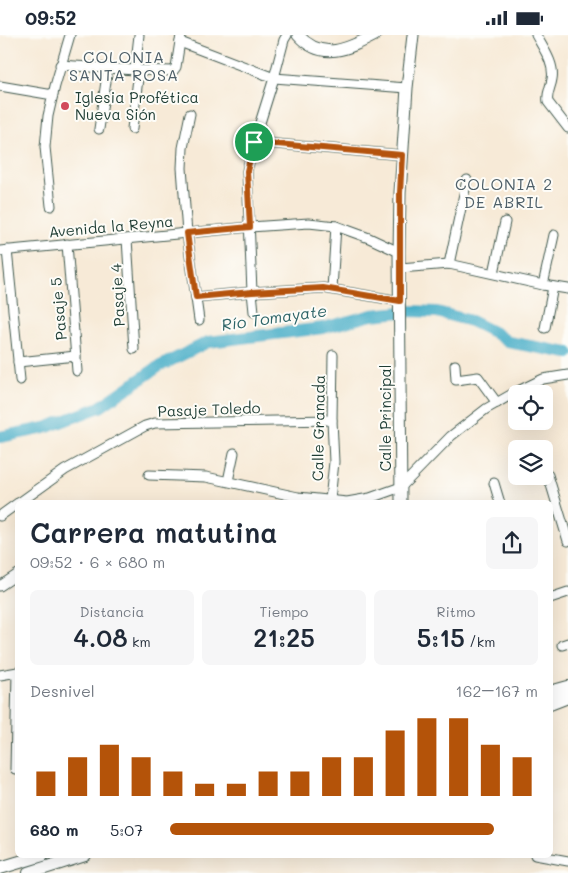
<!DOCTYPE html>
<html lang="es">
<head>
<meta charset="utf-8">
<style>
	body { margin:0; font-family:Mali,sans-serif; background:#f6f6f7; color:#1f2937; height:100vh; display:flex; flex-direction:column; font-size:19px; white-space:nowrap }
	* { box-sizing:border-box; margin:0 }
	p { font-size:16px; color:#747a83 }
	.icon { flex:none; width:28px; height:28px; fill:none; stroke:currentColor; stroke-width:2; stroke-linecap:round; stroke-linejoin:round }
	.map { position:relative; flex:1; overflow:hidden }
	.details { position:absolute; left:15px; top:465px; width:538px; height:358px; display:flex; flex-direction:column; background:#fff; border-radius:8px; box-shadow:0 5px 20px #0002 }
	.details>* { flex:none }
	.fabs { position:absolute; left:508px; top:350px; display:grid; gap:10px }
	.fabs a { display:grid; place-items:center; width:45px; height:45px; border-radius:8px; background:#fff; box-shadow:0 5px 20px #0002; font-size:25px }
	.pin { position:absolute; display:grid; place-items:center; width:42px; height:42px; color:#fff; margin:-21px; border:2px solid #fff; border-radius:50%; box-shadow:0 1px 5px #0007 }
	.round { display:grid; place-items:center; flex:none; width:52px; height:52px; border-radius:8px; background:#f6f6f7 }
	.summary { display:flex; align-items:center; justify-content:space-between; height:85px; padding:0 15px }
	h1 { font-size:28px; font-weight:600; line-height:38px }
	.metrics { display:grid; grid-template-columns:repeat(3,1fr); gap:8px; height:85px; padding:5px 15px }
	.metrics div { display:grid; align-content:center; border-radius:8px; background:#f6f6f7; text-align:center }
	.metrics b { font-size:25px; font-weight:600 }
	.metrics small { font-size:14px; font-weight:400 }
	.metrics p { font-size:14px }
	.chart { height:140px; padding:10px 15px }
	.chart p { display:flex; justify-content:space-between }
	.chart svg { width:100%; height:90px; margin-top:5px; stroke:#b45309; stroke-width:6 }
	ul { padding:0 15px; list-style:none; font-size:16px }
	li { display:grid; grid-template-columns:80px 60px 1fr; align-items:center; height:38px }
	li i { height:12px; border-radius:6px; background:#b45309 }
	.status { display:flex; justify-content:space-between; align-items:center; height:35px; padding:0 25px; background:#fff; direction:ltr }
	.status svg { height:14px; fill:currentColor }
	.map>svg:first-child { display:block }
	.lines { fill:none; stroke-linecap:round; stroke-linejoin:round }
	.river { stroke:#47adc7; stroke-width:12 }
	.street-casing { stroke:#3f574c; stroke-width:11 }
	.secondary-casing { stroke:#3f574c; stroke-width:13 }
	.primary-casing { stroke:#3f574c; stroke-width:14 }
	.street { stroke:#fff; stroke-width:9 }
	.secondary { stroke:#fff; stroke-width:11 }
	.primary { stroke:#fff; stroke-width:12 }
	.route-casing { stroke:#fff; stroke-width:10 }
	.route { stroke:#b45309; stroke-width:6 }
	.poi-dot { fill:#d1495b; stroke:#fdfcf7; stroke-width:2 }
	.labels { text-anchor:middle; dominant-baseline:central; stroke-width:4; stroke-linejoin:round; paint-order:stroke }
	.poi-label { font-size:15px; fill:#1f3d34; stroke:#fdfcf7; text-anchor:start }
	.street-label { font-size:15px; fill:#1f3d34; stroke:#fdfcf7 }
	.neighbourhood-label { font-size:16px; letter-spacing:1px; fill:#4f6069; stroke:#fdfcf7 }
	.water-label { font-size:16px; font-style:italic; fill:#2d6467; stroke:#fdfcf7 }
</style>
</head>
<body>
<div class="status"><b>09:52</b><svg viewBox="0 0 49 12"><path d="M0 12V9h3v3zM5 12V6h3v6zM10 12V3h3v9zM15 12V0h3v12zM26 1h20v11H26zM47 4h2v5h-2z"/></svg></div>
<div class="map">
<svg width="568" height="838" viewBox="0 0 568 838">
	<rect width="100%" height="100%" fill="#fdfcf7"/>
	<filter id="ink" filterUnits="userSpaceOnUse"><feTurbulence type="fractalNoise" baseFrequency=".02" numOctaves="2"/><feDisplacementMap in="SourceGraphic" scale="10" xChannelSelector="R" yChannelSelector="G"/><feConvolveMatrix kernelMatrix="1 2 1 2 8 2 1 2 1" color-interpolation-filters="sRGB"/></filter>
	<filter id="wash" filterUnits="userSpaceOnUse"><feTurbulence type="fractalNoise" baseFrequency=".0096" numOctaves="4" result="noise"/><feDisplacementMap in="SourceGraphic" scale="20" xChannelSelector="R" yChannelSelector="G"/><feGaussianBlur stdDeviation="1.12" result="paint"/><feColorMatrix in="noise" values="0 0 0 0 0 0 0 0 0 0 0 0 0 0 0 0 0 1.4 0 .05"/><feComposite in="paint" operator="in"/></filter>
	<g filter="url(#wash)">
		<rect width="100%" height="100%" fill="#f7ead7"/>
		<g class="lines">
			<polyline class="river" points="0,402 45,393 100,372 158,332 208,307 323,293 372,280 411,276 437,277 471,286 495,298 508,307 568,318"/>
		</g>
	</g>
	<g filter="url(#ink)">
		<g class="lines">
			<g class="street-casing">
				<g id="street">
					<path d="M 536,0 C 543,13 555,29 552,44 C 551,52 546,59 548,67 L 568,93"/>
					<polyline points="180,7 274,43 407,53"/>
					<polyline points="60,30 135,35 173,36 176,32 181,0"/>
					<polyline points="135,35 139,0"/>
					<polyline points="0,51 53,60"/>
					<polyline points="190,79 183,113 182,133 187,198 199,285"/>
					<polyline points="99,94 108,33"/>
					<polyline points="132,94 139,35"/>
					<polyline points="254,107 402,120"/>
					<polyline points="51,171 45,112 48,81 55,51 70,0"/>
					<polyline points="127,204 134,314"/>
					<polyline points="67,209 77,336"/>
					<polyline points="7,215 20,345"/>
					<polyline points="0,216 250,192 309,188 336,191 369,203 399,217"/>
					<polyline points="449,229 467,145"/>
					<polyline points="400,233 449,229 543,250 568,254"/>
					<polyline points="494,238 505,187"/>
					<polyline points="543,250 554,200"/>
					<polyline points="332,254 336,191"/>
					<polyline points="196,262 252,257 323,253 400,266"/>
					<polyline points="254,277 252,257 247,136 254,107 274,43 284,5 287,0"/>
					<polyline points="545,293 553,252"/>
					<polyline points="18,327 76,321"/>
					<polyline points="455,330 456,345 478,342 497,368"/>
					<polyline points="149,440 206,442 298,462 347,467 370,463 401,452 451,401 486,374 514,358 543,344 568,340"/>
					<polyline points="548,440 568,506"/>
					<polyline points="228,446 234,418"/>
					<polyline points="494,448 500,468"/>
					<polyline points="330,465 334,427 332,385 333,320"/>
					<polyline points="19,468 65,435 145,391 155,388 332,385"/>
					<polyline points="0,481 18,468"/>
					<polyline points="0,551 18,539"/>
					<polyline points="550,563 568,557"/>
					<polyline points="562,610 568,608"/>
					<polyline points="0,640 18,637"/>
					<polyline points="15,734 17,637"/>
					<polyline points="535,820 568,826"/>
				</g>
			</g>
			<g class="secondary-casing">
				<g id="secondary">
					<path d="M 298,0 C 322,27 348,14 375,0"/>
					<polyline points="401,468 399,217 400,158 407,53 413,0"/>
				</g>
			</g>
			<g class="primary-casing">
				<g id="primary">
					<polyline points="550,657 568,652"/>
					<polyline points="550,669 568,662"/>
					<polyline points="0,833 43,820"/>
					<polyline points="29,838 85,820"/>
				</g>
			</g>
			<use href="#street" class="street"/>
			<use href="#secondary" class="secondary"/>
			<use href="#primary" class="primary"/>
		</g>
	</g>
	<g class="lines" filter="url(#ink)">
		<g class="route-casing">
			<polygon id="route" points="254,107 402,120 400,158 400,266 323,253 252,257 196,262 187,198 250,192 247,136"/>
		</g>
		<use href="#route" class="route"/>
	</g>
	<circle class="poi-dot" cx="65" cy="71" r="5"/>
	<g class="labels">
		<g class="poi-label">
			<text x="75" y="62">Iglesia Profética<tspan x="75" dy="17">Nueva Sión</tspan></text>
		</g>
		<g class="street-label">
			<text transform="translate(111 191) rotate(-5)">Avenida la Reyna</text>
			<text transform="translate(117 260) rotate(-93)">Pasaje 4</text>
			<text transform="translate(58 274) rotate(-95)">Pasaje 5</text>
			<text transform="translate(209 374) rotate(-2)">Pasaje Toledo</text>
			<text transform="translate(385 383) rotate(-90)">Calle Principal</text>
			<text transform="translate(318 393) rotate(-89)">Calle Granada</text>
		</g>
		<g class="neighbourhood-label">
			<text x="124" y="21">COLONIA<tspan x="124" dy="18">SANTA ROSA</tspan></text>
			<text x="504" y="148">COLONIA 2<tspan x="504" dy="18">DE ABRIL</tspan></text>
		</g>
		<g class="water-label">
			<text transform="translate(274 282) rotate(-8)">Río Tomayate</text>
		</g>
	</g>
</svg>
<div class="fabs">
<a><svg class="icon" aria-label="locate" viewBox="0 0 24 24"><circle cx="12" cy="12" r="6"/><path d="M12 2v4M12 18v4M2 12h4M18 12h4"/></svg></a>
<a><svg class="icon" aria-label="layers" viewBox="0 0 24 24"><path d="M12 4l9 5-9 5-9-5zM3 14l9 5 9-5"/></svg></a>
</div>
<div class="pin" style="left:254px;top:107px;background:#1e9e55"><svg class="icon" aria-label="arrive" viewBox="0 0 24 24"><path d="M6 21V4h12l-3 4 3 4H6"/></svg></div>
<section class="details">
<div class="summary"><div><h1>Carrera matutina</h1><p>09:52 · 6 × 680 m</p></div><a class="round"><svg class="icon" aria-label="share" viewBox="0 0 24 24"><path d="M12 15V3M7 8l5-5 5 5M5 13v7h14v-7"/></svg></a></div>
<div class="metrics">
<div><p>Distancia</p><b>4.08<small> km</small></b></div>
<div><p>Tiempo</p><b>21:25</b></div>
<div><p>Ritmo</p><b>5:15<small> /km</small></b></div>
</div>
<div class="chart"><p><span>Desnivel</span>162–167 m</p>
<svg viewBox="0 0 160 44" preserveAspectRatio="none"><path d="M5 44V32M15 44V25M25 44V19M35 44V25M45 44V32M55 44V38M65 44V38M75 44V32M85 44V32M95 44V25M105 44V25M115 44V12M125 44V6M135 44V6M145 44V19M155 44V25"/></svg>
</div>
<ul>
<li><b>680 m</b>5:07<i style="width:88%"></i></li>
</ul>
</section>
</div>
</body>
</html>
